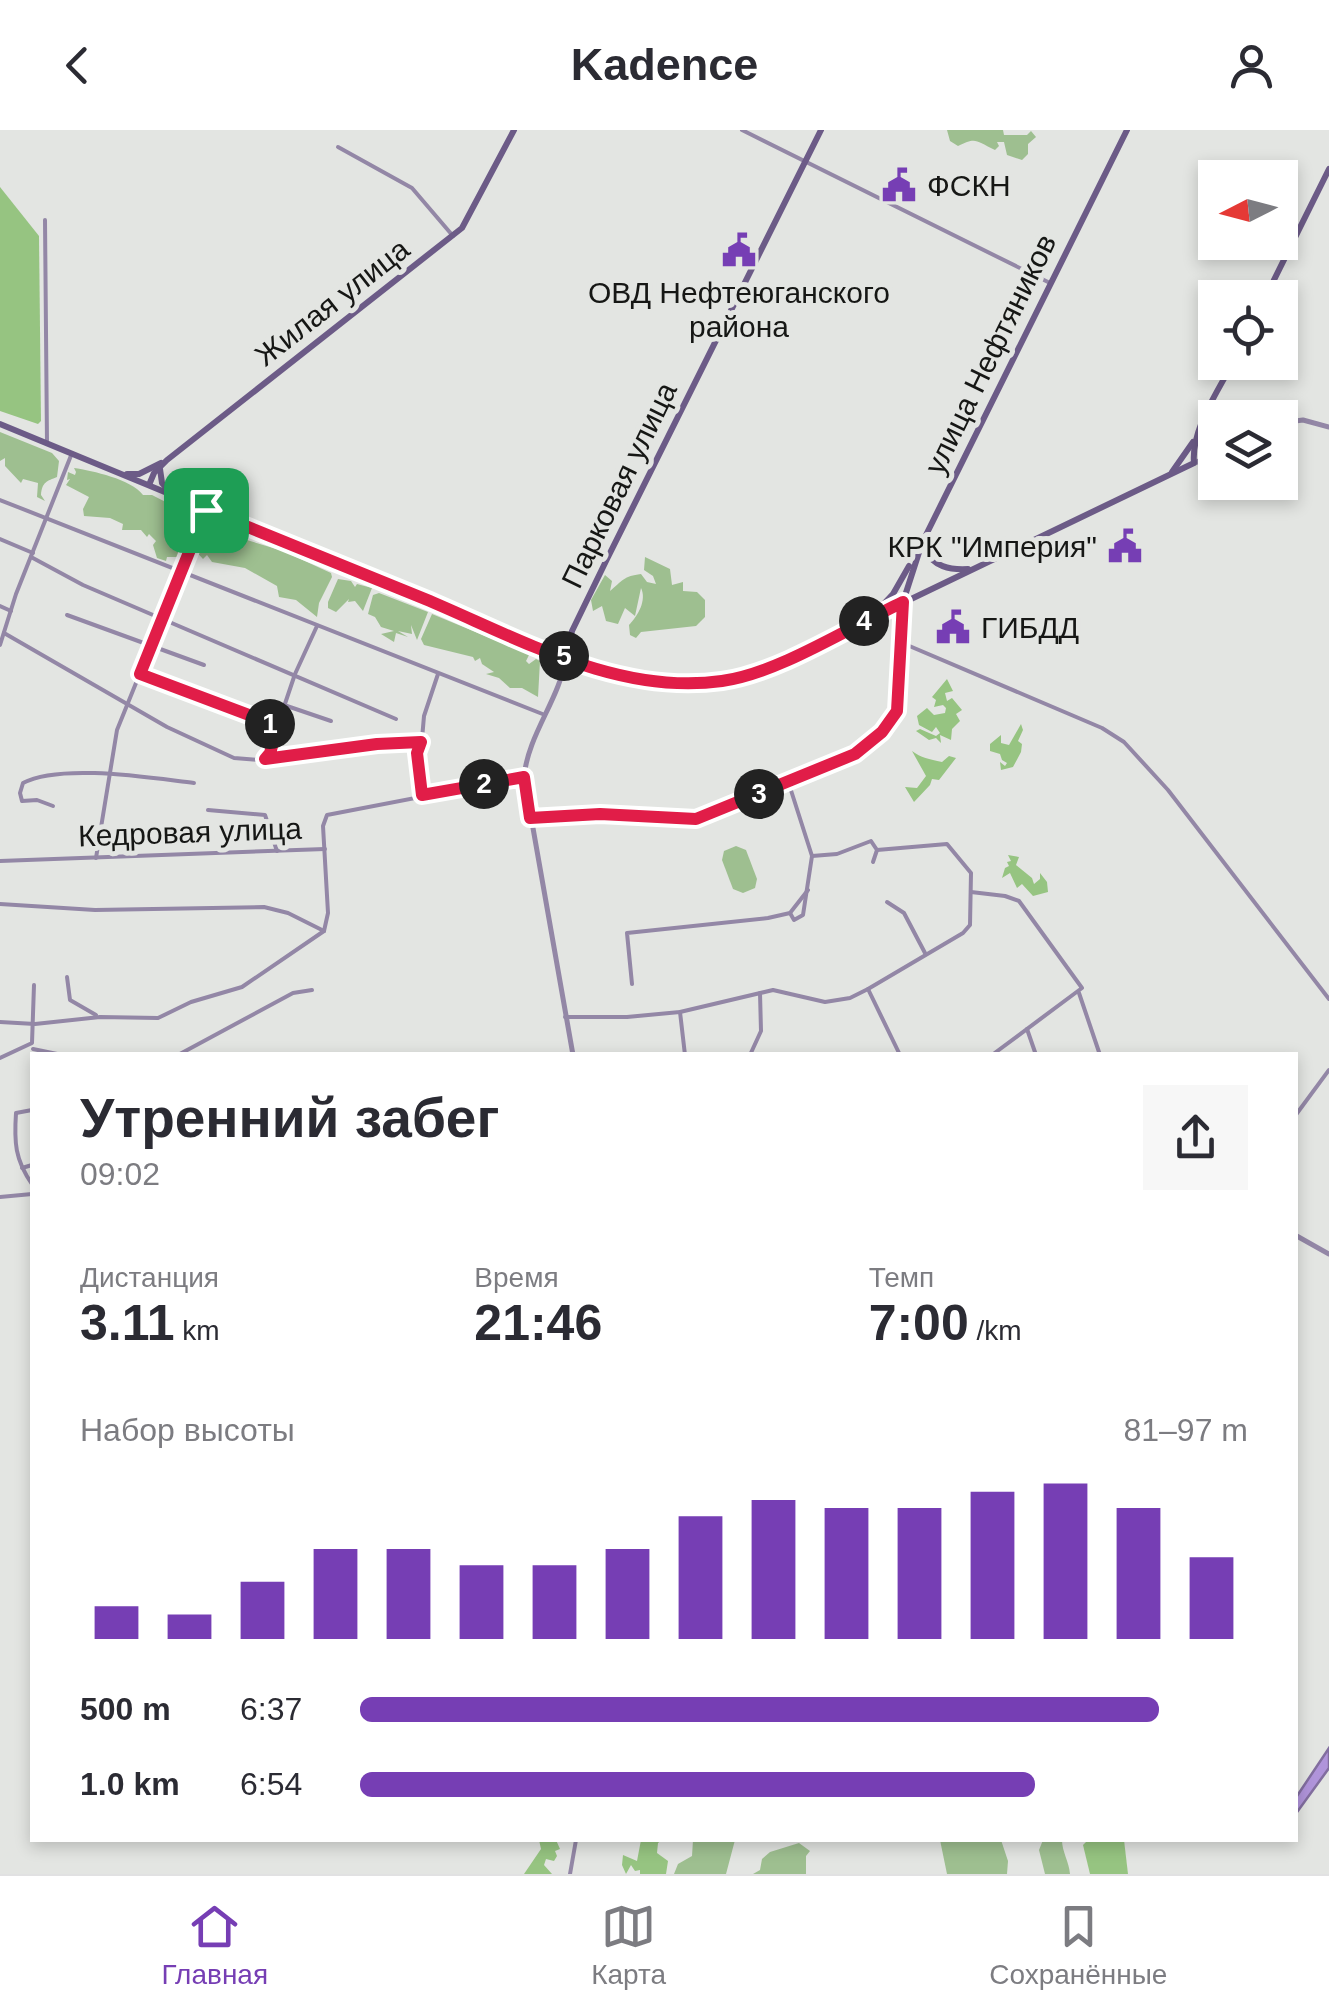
<!DOCTYPE html>
<html lang="ru">
<head>
<meta charset="utf-8">
<style>
	body { margin:0; font-family:Helvetica,sans-serif; background:#f7f7f7; color:#2b2b33; height:100vh; display:flex; flex-direction:column; font-size:38px; white-space:nowrap }
	* { box-sizing:border-box; margin:0 }
	p { font-size:32px; color:#7c7c81 }
	.icon { flex:none; width:55px; height:55px; fill:none; stroke:currentColor; stroke-width:2; stroke-linecap:round; stroke-linejoin:round }
	.map { position:relative; flex:1; overflow:hidden }
	.sheet { position:absolute; left:30px; top:922px; width:1268px; height:790px; display:flex; flex-direction:column; background:#fff; border-radius:0px; box-shadow:0 5px 15px #0003 }
	.sheet>* { flex:none }
	.needle { width:65px; rotate:264deg }
	.controls { position:absolute; left:1198px; top:30px; display:grid; gap:20px }
	.controls a { display:grid; place-items:center; width:100px; height:100px; border-radius:0px; background:#fff; box-shadow:0 5px 15px #0003; font-size:50px }
	.pin { position:absolute; display:grid; place-items:center; width:85px; height:85px; color:#fff; margin:-42px; border-radius:20px; box-shadow:0 5px 15px #0006 }
	.km { position:absolute; width:50px; height:50px; margin:-25px; border-radius:50%; background:#222; color:#fff; font-size:28px; line-height:50px; text-align:center }
	.round { display:grid; place-items:center; flex:none; width:105px; height:105px; border-radius:0px; background:#f7f7f7 }
	.summary { display:flex; align-items:center; justify-content:space-between; height:170px; padding:0 50px }
	h1 { font-size:55px; font-weight:700; line-height:75px }
	.figures { display:grid; grid-template-columns:repeat(3,1fr); gap:15px; height:170px; padding:10px 50px }
	.figures div { display:grid; align-content:center }
	.figures b { font-size:50px; font-weight:700 }
	.figures small { font-size:28px; font-weight:400 }
	.figures p { font-size:28px }
	.chart { height:280px; padding:20px 50px }
	.chart p { display:flex; justify-content:space-between }
	.chart svg { width:100%; height:180px; margin-top:10px; stroke:#763eb4; stroke-width:6 }
	ul { padding:0 50px; list-style:none; font-size:32px }
	li { display:grid; grid-template-columns:160px 120px 1fr; align-items:center; height:75px }
	li i { height:25px; border-radius:12px; background:#763eb4 }
	header { display:flex; justify-content:space-between; align-items:center; height:130px; padding:0 50px; background:#fff; font-size:45px; font-weight:700 }
	.tabs { display:flex; justify-content:space-around; align-items:center; height:140px; border-top:2px solid #e1e1e2; background:#fff; font-size:28px; color:#7c7c81 }
	.tabs a { display:grid; justify-items:center; gap:5px }
	.tabs .on { color:#763eb4 }
	.map>svg:first-child { display:block }
	.green { fill:#9ebf90 }
	.forest { fill:#96c481 }
	.water { fill:#b094da; stroke:#826e9f; stroke-width:2.5 }
	.lines { fill:none; stroke-linecap:round; stroke-linejoin:round }
	.minor { stroke:#9387a6; stroke-width:4 }
	.tertiary { stroke:#9387a6; stroke-width:5 }
	.secondary { stroke:#6c5b87; stroke-width:6 }
	.route-casing { stroke:#fff; stroke-width:20 }
	.route { stroke:#e11d48; stroke-width:12 }
	.labels { text-anchor:middle; dominant-baseline:central; stroke-width:10; stroke-linejoin:round; paint-order:stroke }
	.poi-label { font-size:30px; fill:#161715; stroke:#e3e5e2; text-anchor:start }
	.street-label { font-size:30px; fill:#161715; stroke:#e3e5e2 }
</style>
</head>
<body>
<header><svg class="icon" aria-label="back" viewBox="0 0 24 24"><path d="M15 5l-7 7 7 7"/></svg>Kadence<svg class="icon" aria-label="person" viewBox="0 0 24 24"><circle cx="12" cy="8" r="4"/><path d="M4 21q1-7 8-7t8 7"/></svg></header>
<div class="map">
<svg width="1329" height="1744" viewBox="0 0 1329 1744">
	<rect width="100%" height="100%" fill="#e3e5e2"/>
	<g class="green">
		<path d="M 947,0 L 1003,0 L 1004,5 L 1027,5 L 1031,1 L 1036,7 L 1028,14 L 1028,24 L 1022,30 L 1007,25 L 1004,12 L 997,12 L 999,16 L 995,20 C 975,10 976,7 958,16 L 950,11 Z"/>
		<path d="M 0,302 L 52,323 L 59,331 L 57,347 C 47,351 42,352 41,365 L 45,371 L 37,367 L 38,353 L 23,349 L 21,353 L 5,336 L 5,328 L 0,331 Z"/>
		<path d="M 74,338 C 93,341 131,349 143,365 L 152,365 L 193,386 L 195,391 L 181,427 L 167,427 L 166,431 L 157,428 L 153,415 L 156,411 L 149,404 L 147,407 L 141,400 L 122,400 L 123,394 L 110,388 L 84,386 L 83,379 L 89,367 L 66,355 L 70,349 L 67,350 L 68,342 L 75,345 L 76,342 Z"/>
		<polygon points="204,397 283,421 331,443 332,447 319,473 317,487 296,470 279,467 277,456 245,438 212,432 207,425 203,429 192,417 203,408 199,404"/>
		<path d="M 645,427 L 670,439 L 672,455 L 683,452 L 683,461 L 697,462 L 705,470 L 705,487 L 696,496 L 641,502 L 636,508 L 630,505 L 629,495 C 638,486 647,470 641,458 L 635,486 L 625,478 L 618,494 L 606,491 L 602,476 L 593,481 L 591,470 L 605,445 L 612,451 L 610,461 C 622,451 624,446 641,444 L 647,452 L 656,454 L 653,446 L 644,440 Z"/>
		<polygon points="338,449 351,451 355,457 357,454 372,458 363,481 355,471 348,472 349,469 336,482 328,478 328,472"/>
		<polygon points="379,463 428,482 417,510 411,495 412,504 398,501 408,507 396,503 394,512 381,504 394,501 381,497 375,487 368,484 373,465"/>
		<polygon points="432,484 526,523 529,525 526,531 529,534 536,529 540,531 538,567 522,558 510,558 499,548 486,544 494,542 482,534 480,528 475,531 473,527 424,515 421,509"/>
		<polygon points="736,716 746,720 757,749 755,758 743,763 733,759 722,730 724,721"/>
		<polygon points="693,1710 735,1710 726,1744 674,1744 678,1734 692,1726"/>
		<polygon points="940,1710 1001,1710 1008,1731 1007,1744 947,1744"/>
		<path d="M 1043,1710 L 1062,1710 C 1062,1722 1069,1731 1070,1744 L 1045,1744 L 1039,1720 Z"/>
		<polygon points="799,1713 810,1721 806,1726 806,1744 753,1744 760,1740 762,1729 770,1722"/>
	</g>
	<g class="forest">
		<polygon points="0,57 39,106 41,291 38,294 0,281"/>
		<polygon points="947,549 953,561 945,563 947,571 952,568 962,580 956,584 960,591 952,599 951,610 940,605 941,613 936,608 929,610 916,601 920,599 936,606 940,603 936,597 932,602 919,595 917,586 927,578 934,585 945,583 946,578 943,575 934,577 936,570 932,567"/>
		<polygon points="1021,594 1023,600 1018,611 1022,614 1021,622 1013,637 1001,640 1000,632 1005,636 1007,633 1002,630 1000,624 990,621 990,614 1001,605 1001,613 1009,615"/>
		<path d="M 912,621 C 921,628 929,629 942,632 L 949,626 L 956,628 L 939,650 L 932,649 L 930,655 L 914,672 L 905,657 L 917,658 L 926,646 Z"/>
		<polygon points="1008,725 1019,727 1016,735 1032,748 1034,754 1040,749 1040,743 1047,752 1048,762 1033,766 1022,754 1017,758 1010,743 1002,748 1005,738 1009,736 1007,732 1011,731"/>
		<polygon points="539,1710 556,1710 560,1719 555,1721 557,1726 554,1731 546,1729 544,1735 552,1744 524,1744 541,1719"/>
		<polygon points="641,1710 662,1710 658,1713 657,1723 668,1731 666,1744 640,1744 640,1740 635,1741 631,1735 626,1744 622,1735 623,1725 637,1731"/>
		<polygon points="1088,1710 1124,1710 1128,1744 1090,1744 1083,1715"/>
	</g>
	<polygon class="water" points="1329,1618 1329,1638 1295,1685 1295,1669"/>
	<g class="lines">
		<g class="minor">
			<polyline points="742,0 1050,153"/>
			<polyline points="338,17 412,58 453,106"/>
			<polyline points="45,90 47,313"/>
			<polyline points="0,370 545,585"/>
			<polyline points="0,409 33,423"/>
			<polyline points="31,427 83,455 396,589"/>
			<polyline points="0,476 11,481"/>
			<polyline points="67,485 204,535"/>
			<polyline points="4,503 167,597 234,628 260,630 377,614 421,612"/>
			<polyline points="900,512 1102,598 1124,612 1168,660 1329,869"/>
			<polyline points="0,515 16,464 72,323"/>
			<polyline points="139,544 277,597"/>
			<polyline points="284,575 331,591"/>
			<polyline points="267,627 295,544 317,496"/>
			<polyline points="788,651 812,726 803,785 794,790 790,783"/>
			<polyline points="422,665 417,623 422,609 424,586 438,544"/>
			<path d="M 53,676 L 37,670 L 22,671 L 20,663 L 23,653 C 61,633 151,648 194,653"/>
			<polyline points="208,680 265,685 277,721"/>
			<polyline points="533,688 600,684 696,689 855,624 882,602 897,581 903,472"/>
			<polyline points="812,726 837,724 871,711 877,720 873,732"/>
			<polyline points="96,728 117,600 206,380"/>
			<polyline points="0,731 325,719"/>
			<polyline points="971,762 1005,766 1019,771 1082,858 992,925"/>
			<polyline points="887,772 904,783 925,823"/>
			<polyline points="0,774 95,780 264,777 288,783 324,801"/>
			<polyline points="67,847 70,870 96,885"/>
			<polyline points="632,854 627,803 768,788 790,783 808,760"/>
			<polyline points="868,859 963,803 970,795 971,743 947,714 877,720"/>
			<polyline points="1079,863 1100,925"/>
			<polyline points="680,882 685,925"/>
			<polyline points="565,887 627,887 680,882 773,860 825,872 850,868 868,859 900,925"/>
			<polyline points="0,892 35,894 100,887 158,888 191,872 242,857 324,801 328,783 323,696 327,685 524,647"/>
			<polyline points="1027,899 1036,925"/>
			<polyline points="33,919 62,925"/>
			<polyline points="178,925 293,863 312,860"/>
			<polyline points="750,925 761,901 760,863"/>
			<polyline points="0,928 32,913 34,855"/>
			<path d="M 32,980 L 16,983 C 14,1012 15,1030 32,1054"/>
			<polyline points="1295,986 1329,940"/>
			<polyline points="22,1038 32,1035"/>
			<polyline points="0,1067 32,1064"/>
			<polyline points="570,1744 576,1710"/>
		</g>
		<g class="tertiary">
			<polyline points="1280,293 1303,290 1329,297"/>
			<polyline points="1200,303 1202,315 1215,320"/>
			<polyline points="1195,333 1215,323"/>
			<path d="M 566,527 C 560,569 528,604 524,647 L 573,925"/>
			<polyline points="1295,1105 1329,1124"/>
		</g>
		<g class="secondary">
			<polyline points="1265,168 1329,39"/>
			<path d="M 0,294 L 550,521 C 631,551 694,570 778,533 L 1194,333 C 1191,299 1218,262 1233,232"/>
			<polyline points="160,339 162,353 170,362"/>
			<polyline points="1172,342 1193,312"/>
			<polyline points="127,344 139,344 161,333"/>
			<polyline points="149,355 154,343 167,330 462,98 514,0"/>
			<path d="M 926,407 L 925,419 C 933,437 950,440 968,439"/>
			<polyline points="903,472 922,413 1127,0"/>
			<polyline points="876,482 893,464 909,436"/>
			<polyline points="566,527 572,501 607,429 821,0"/>
		</g>
	</g>
	<g class="lines">
		<g class="route-casing">
			<path id="route" d="M 206,380 C 279,409 352,439 425,469 C 518,508 618,566 722,551 C 779,543 850,497 903,472 L 897,581 L 882,602 L 855,624 L 696,689 L 600,684 L 530,688 L 524,647 L 422,665 L 417,623 L 421,612 L 377,614 L 265,629 L 270,623 L 278,596 L 140,544 Z"/>
		</g>
		<use href="#route" class="route"/>
	</g>
	<defs>
		<g id="civic-bare" transform="scale(2.7)"><path d="M-.6-6.5H3V-4.5H.6V-3L4-1V1h2V6H-6V1h2V-1L-.6-3ZM-1.2 2.5V6h2.4V2.5Z" fill="#763eb4" stroke="#e3e5e2" stroke-width="2.5" paint-order="stroke"/></g>
	</defs>
	<g fill-rule="evenodd">
		<use href="#civic-bare" x="899" y="55"/>
		<use href="#civic-bare" x="739" y="120"/>
		<use href="#civic-bare" x="1125" y="416"/>
		<use href="#civic-bare" x="953" y="497"/>
	</g>
	<g class="labels">
		<g class="poi-label">
			<text x="927" y="55">ФСКН</text>
			<text x="739" y="162" text-anchor="middle">ОВД Нефтеюганского<tspan x="739" dy="34">района</tspan></text>
			<text x="1097" y="416" text-anchor="end">КРК "Империя"</text>
			<text x="981" y="497">ГИБДД</text>
		</g>
		<g class="street-label">
			<text transform="translate(332 172) rotate(-38)">Жилая улица</text>
			<text transform="translate(990 224) rotate(-64)">улица Нефтяников</text>
			<text transform="translate(619 355) rotate(-64)">Парковая улица</text>
			<text transform="translate(190 702) rotate(-2)">Кедровая улица</text>
		</g>
	</g>
</svg>
<div class="controls">
<a><svg class="needle" viewBox="-14 -14 28 28"><path d="M0-13l5 13h-10z" fill="#e53935"/><path d="M0 13l5-13h-10z" fill="#7c7c81"/></svg></a>
<a><svg class="icon" aria-label="locate" viewBox="0 0 24 24"><circle cx="12" cy="12" r="6"/><path d="M12 2v4M12 18v4M2 12h4M18 12h4"/></svg></a>
<a><svg class="icon" aria-label="layers" viewBox="0 0 24 24"><path d="M12 4l9 5-9 5-9-5zM3 14l9 5 9-5"/></svg></a>
</div>
<div class="pin" style="left:206px;top:380px;background:#1e9e55"><svg class="icon" aria-label="arrive" viewBox="0 0 24 24"><path d="M6 21V4h12l-3 4 3 4H6"/></svg></div>
<b class="km" style="left:270px;top:594px">1</b>
<b class="km" style="left:484px;top:654px">2</b>
<b class="km" style="left:759px;top:664px">3</b>
<b class="km" style="left:864px;top:491px">4</b>
<b class="km" style="left:564px;top:526px">5</b>
<section class="sheet">
<div class="summary"><div><h1>Утренний забег</h1><p>09:02</p></div><a class="round"><svg class="icon" aria-label="share" viewBox="0 0 24 24"><path d="M12 15V3M7 8l5-5 5 5M5 13v7h14v-7"/></svg></a></div>
<div class="figures">
<div><p>Дистанция</p><b>3.11<small> km</small></b></div>
<div><p>Время</p><b>21:46</b></div>
<div><p>Темп</p><b>7:00<small> /km</small></b></div>
</div>
<div class="chart"><p><span>Набор высоты</span>81–97 m</p>
<svg viewBox="0 0 160 44" preserveAspectRatio="none"><path d="M5 44V36M15 44V38M25 44V30M35 44V22M45 44V22M55 44V26M65 44V26M75 44V22M85 44V14M95 44V10M105 44V12M115 44V12M125 44V8M135 44V6M145 44V12M155 44V24"/></svg>
</div>
<ul>
<li><b>500 m</b>6:37<i style="width:90%"></i></li>
<li><b>1.0 km</b>6:54<i style="width:76%"></i></li>
</ul>
</section>
</div>
<nav class="tabs">
<a class="on"><svg class="icon" aria-label="home" viewBox="0 0 24 24"><path d="M3 11l9-7 9 7M6 9v11h12V9"/></svg>Главная</a>
<a><svg class="icon" aria-label="map" viewBox="0 0 24 24"><path d="M3 6l6-2 6 2 6-2v14l-6 2-6-2-6 2zM9 4v14M15 6v14"/></svg>Карта</a>
<a><svg class="icon" aria-label="saved" viewBox="0 0 24 24"><path d="M7 4h10v16l-5-4-5 4z"/></svg>Сохранённые</a>
</nav>
</body>
</html>
